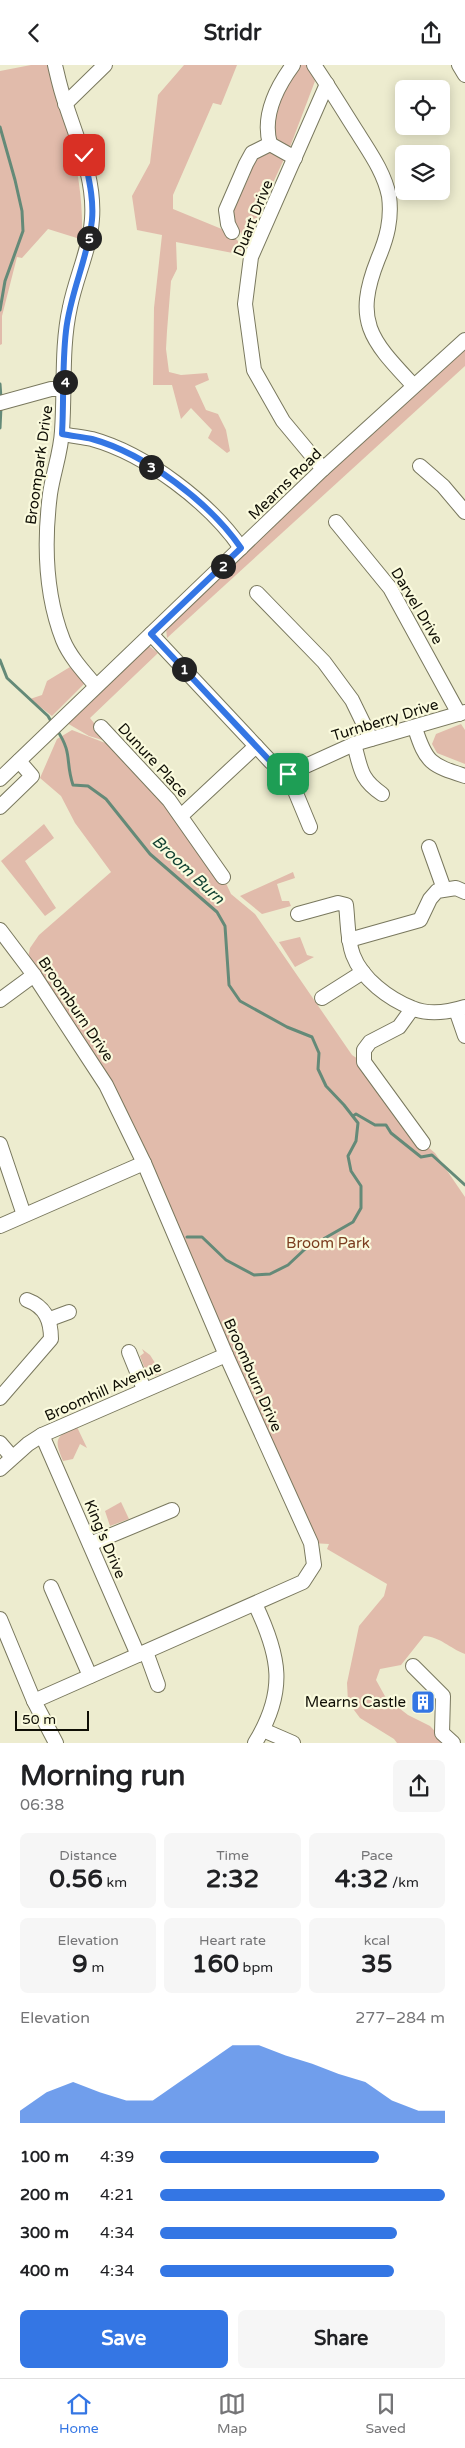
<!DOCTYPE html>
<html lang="en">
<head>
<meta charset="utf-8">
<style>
	body { margin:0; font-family:"Varela Round",sans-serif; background:#f6f6f6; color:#202124; height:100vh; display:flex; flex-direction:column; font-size:19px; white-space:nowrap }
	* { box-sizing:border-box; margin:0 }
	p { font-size:16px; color:#757577 }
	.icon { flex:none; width:28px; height:28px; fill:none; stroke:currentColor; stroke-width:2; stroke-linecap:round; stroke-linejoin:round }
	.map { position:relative; height:1678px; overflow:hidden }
	.panel { display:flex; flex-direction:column; background:#fff; flex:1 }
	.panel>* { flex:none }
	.buttons { position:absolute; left:395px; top:15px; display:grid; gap:10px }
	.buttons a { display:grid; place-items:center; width:55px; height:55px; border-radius:8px; background:#fff; box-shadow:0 2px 12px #0003; font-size:25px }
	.scale { position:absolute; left:15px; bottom:12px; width:74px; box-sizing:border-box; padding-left:5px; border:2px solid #0f0e05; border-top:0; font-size:14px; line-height:18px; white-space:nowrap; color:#0f0e05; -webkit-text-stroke:4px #fafadd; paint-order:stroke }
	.pin { position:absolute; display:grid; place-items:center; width:42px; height:42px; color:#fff; margin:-21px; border-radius:10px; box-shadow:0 2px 8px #0006 }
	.km { position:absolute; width:25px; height:25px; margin:-12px; border-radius:50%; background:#222; color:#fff; font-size:14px; line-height:25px; text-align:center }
	.round { display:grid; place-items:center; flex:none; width:52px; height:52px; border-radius:8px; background:#f6f6f6 }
	.summary { display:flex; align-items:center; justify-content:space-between; height:85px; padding:0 20px }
	h1 { font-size:28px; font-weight:700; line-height:38px }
	.stats { display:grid; grid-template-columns:repeat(3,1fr); gap:8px; height:85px; padding:5px 20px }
	.stats div { display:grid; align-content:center; border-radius:8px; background:#f6f6f6; text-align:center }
	.stats b { font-size:25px; font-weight:700 }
	.stats small { font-size:14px; font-weight:400 }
	.stats p { font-size:14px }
	.chart { height:140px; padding:10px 20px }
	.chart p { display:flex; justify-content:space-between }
	.chart svg { width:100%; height:90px; margin-top:5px; fill:#3476e4; opacity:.7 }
	.primary-button { display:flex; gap:10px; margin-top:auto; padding:10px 20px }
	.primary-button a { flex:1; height:58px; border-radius:8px; background:#3476e4; color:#fff; font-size:20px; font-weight:700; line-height:58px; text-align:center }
	.primary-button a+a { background:#f6f6f6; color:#202124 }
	ul { padding:0 20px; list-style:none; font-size:16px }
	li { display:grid; grid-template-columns:80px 60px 1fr; align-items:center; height:38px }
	li i { height:12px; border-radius:6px; background:#3476e4 }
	header { display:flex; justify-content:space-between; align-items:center; height:65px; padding:0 20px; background:#fff; font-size:22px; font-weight:700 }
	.tab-bar { display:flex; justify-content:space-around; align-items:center; height:70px; border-top:1px solid #e0e0e0; background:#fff; font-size:14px; color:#757577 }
	.tab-bar a { display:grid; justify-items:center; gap:2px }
	.tab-bar .current { color:#3476e4 }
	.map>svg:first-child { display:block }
	.green { fill:#e1bbab }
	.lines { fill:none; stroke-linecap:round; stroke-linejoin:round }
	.stream { stroke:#648a78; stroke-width:3 }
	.minor-casing { stroke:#79785e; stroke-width:16 }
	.minor { stroke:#fff; stroke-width:14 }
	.route-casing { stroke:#fff; stroke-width:10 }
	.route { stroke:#3476e4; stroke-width:6 }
	.labels { text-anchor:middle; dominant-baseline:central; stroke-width:4.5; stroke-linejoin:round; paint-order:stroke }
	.street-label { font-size:15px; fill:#0f0e05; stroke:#fafadd }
	.park-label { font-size:15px; fill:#7b3d1f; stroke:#fafadd }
	.poi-label { font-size:15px; fill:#0f0e05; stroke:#fafadd; text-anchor:end }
	.water-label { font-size:16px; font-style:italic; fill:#134333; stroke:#fafadd }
</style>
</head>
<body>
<header><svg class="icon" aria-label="back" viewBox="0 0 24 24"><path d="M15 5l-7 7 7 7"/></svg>Stridr<svg class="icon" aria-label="share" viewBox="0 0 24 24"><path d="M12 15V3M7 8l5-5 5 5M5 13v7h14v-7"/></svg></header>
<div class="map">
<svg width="465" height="1678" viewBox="0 0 465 1678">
	<rect width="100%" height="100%" fill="#edeccf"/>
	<g class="green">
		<path d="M 31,0 L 49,0 C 66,58 84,109 82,171 L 80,174 L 48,164 L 22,193 L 17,192 L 2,251 L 2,279 L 0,280 L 0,6 Z"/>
		<polygon points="184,0 237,0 221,40 213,38 173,130 173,144 229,167 248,186 243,190 176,177 177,204 171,216 167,266 166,284 169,307 181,310 207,308 209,315 195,321 206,345 218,349 226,365 230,386 227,388 208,373 212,365 191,343 181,354 172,320 153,320 154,243 162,170 137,165 132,131 150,98 158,30"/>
		<polygon points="300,0 307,0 315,16 290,82 274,72 275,46 290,13"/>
		<polygon points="267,86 277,88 285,92 246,176 228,148 236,130 241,129 250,110 245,106 255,91"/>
		<polygon points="465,281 465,301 167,573 166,563 193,535"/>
		<polygon points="149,581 158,588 90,653 109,677 89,671 67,658 143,583"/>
		<polygon points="70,602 85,618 52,651 30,634 42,630 47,616"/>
		<polygon points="461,659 465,665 465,699 437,688 432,679 436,669"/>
		<path d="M 72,665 L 118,683 L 223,812 L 231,829 L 255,849 L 352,990 L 364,998 L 423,1078 L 435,1088 L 465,1132 L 465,1589 C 449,1583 441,1572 424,1571 L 401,1600 L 380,1604 L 376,1615 L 386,1633 L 408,1650 L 430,1661 L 446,1678 L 397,1678 L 394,1674 L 360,1653 L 348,1637 L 347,1618 L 359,1561 L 384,1531 L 387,1519 L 327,1484 L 329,1479 L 311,1478 L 144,1098 L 28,893 L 30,883 L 39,870 L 111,807 L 75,758 L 61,731 L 40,713 L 57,674 Z"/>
		<polygon points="44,759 54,773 25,796 56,843 45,851 1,796"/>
		<polygon points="293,807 295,813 277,819 282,836 289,836 291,841 262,849 240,831"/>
		<polygon points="300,872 307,890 314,892 295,902 279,877"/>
		<polygon points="142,1284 150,1290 162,1309 148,1312 140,1291 144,1288"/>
		<path d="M 77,1362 L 87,1383 L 80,1379 L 73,1394 L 63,1396 C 54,1374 55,1371 77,1362 Z"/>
		<polygon points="121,1437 129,1454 110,1461 105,1446"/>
	</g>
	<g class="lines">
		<g class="stream">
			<polyline points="0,62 15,115 22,146 23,166 5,216 0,245"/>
			<polyline points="0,319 1,333"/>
			<polyline points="0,363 1,342"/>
			<polyline points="0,595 7,613 48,651 52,658"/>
			<path d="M 57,665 C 73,689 65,696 73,720 L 88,721 L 106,734 L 150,789 L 217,847 L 225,861 L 229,920 L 240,936 L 287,962 L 312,972 L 319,988 L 318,1004 L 326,1021 L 344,1040 L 358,1058 L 356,1076 L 348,1091 L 351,1106 L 361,1121 L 361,1143 L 353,1157 L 304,1185 L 288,1200 L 270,1209 L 254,1210 L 226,1195 L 202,1172 L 187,1172"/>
			<polyline points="353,1051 356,1049 375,1060 386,1060 391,1068 421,1092 432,1090 465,1120"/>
		</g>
		<g class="minor-casing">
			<g id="minor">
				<path d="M 55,0 C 58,13 61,27 66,40 C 78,77 95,114 92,154 C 90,184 76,212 70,242 C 61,282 65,325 62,366 C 61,387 53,408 50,429 C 44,477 45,529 63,575 C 70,592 84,607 96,621"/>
				<path d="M 314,0 C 329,22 343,45 357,67 C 370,88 384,107 389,131 C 392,154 387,173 378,194 C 353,257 371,275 413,320"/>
				<polyline points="459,0 465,10"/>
				<polyline points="65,39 105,0"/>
				<polyline points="270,79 295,93"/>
				<path d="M 232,167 L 228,159 L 226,145 L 246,99 L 252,88 L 270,79 C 262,51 276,23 293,0"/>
				<polyline points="0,338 51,324 65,324"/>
				<path d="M 62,369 C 72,371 83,372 92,374 C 146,389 210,438 241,483"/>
				<polyline points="420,401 443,421 465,447"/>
				<polyline points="323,404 283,356 254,305 245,239 251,192 327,19"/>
				<polyline points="336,457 390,523 459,649"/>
				<polyline points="257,528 324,597 352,635 371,674"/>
				<polyline points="151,569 271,697 288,709 310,762"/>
				<polyline points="101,662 169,735 223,812"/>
				<path d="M 415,663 C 426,698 431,700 465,711"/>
				<path d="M 354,679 C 361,704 360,714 382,729"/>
				<polyline points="288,709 354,679 465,647"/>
				<polyline points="0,714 323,404 465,275"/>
				<polyline points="0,742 32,711 19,696"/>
				<polyline points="182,750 256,681"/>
				<polyline points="429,782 444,824"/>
				<path d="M 298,849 L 338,838 L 346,840 C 348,856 347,874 353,890 C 362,914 389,934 412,943 C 428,950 449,947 465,942"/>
				<polyline points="0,865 34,910 106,1020 144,1098 226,1290 311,1478 314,1500 303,1517 34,1636"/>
				<polyline points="349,875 420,855 430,834 437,826 456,823 465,827"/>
				<polyline points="322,933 363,907"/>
				<polyline points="0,935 34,910"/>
				<polyline points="412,944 399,962 370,977 364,985 364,997 423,1078"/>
				<polyline points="456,945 465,971"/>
				<polyline points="0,1079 24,1150"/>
				<polyline points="0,1161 144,1098"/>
				<polyline points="50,1254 69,1247"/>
				<polyline points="129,1287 144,1324"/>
				<path d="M 0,1333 L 51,1274 C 51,1256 46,1242 27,1235"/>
				<polyline points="42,1370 138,1590"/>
				<polyline points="0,1378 12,1392"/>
				<polyline points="0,1404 28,1379 42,1370 226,1290"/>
				<polyline points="90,1479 172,1445"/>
				<polyline points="51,1522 90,1611"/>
				<polyline points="0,1554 34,1636 56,1678"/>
				<polyline points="146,1587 158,1620"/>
				<polyline points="413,1601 443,1631 442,1668 453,1678"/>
				<polyline points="263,1665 293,1678"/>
				<path d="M 255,1678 C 287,1626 280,1591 255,1539"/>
			</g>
		</g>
		<use href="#minor" class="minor"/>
	</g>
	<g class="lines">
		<g class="route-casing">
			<path id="route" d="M 84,90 C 88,111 94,133 92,155 C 88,193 70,228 66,266 C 62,300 64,335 62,369 C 72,371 83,372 92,374 C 146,389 210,438 241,483 L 151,569 L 271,697 L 288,709"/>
		</g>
		<use href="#route" class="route"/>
	</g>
	<defs>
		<g id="building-square" transform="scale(1.25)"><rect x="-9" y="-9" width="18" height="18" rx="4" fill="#3476e4" stroke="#fafadd"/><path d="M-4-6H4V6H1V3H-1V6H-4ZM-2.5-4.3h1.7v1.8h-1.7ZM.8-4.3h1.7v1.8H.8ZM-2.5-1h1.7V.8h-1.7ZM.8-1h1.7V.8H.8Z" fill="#fff"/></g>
	</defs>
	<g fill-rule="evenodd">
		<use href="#building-square" x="423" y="1637"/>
	</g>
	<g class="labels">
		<g class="street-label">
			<text transform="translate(253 153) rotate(-68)">Duart Drive</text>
			<text transform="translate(39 400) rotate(-82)">Broompark Drive</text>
			<text transform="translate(285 419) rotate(-44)">Mearns Road</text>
			<text transform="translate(417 541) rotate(59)">Darvel Drive</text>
			<text transform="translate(385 655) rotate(-17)">Turnberry Drive</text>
			<text transform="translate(153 695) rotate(47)">Dunure Place</text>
			<text transform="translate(76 944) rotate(56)">Broomburn Drive</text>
			<text transform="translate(253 1310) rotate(66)">Broomburn Drive</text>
			<text transform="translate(103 1326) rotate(-24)">Broomhill Avenue</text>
			<text transform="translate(105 1474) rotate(67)">King's Drive</text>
		</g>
		<g class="park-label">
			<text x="328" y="1178">Broom Park</text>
		</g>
		<g class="poi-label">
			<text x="406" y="1637">Mearns Castle</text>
		</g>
		<g class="water-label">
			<text transform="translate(188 805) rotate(43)">Broom Burn</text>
		</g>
	</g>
</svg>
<div class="buttons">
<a><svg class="icon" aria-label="locate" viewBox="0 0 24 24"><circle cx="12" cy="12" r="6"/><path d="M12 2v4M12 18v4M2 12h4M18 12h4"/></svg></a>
<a><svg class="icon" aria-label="layers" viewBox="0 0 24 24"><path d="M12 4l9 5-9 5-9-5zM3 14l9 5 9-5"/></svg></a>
</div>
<div class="scale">50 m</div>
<div class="pin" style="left:288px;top:709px;background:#1e9e55"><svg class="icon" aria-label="arrive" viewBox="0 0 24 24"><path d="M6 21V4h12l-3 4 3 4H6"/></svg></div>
<div class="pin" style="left:84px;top:90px;background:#d93025"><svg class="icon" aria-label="check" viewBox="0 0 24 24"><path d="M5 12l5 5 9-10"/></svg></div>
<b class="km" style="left:184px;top:604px">1</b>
<b class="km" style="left:223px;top:501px">2</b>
<b class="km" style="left:151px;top:402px">3</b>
<b class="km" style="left:65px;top:317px">4</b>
<b class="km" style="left:89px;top:173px">5</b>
</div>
<section class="panel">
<div class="summary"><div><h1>Morning run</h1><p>06:38</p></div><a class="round"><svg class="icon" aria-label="share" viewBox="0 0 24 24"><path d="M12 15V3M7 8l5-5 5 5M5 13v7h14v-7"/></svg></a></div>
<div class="stats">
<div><p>Distance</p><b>0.56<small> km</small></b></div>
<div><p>Time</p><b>2:32</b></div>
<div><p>Pace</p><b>4:32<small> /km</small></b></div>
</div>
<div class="stats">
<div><p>Elevation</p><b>9<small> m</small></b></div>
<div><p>Heart rate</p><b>160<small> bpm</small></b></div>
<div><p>kcal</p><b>35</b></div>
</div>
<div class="chart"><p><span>Elevation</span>277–284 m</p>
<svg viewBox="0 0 160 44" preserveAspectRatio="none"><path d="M0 44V38L10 29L20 24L30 29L40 33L50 33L60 24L70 15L80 6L90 6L100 11L110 15L120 20L130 24L140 33L150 38L160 38V44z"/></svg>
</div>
<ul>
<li><b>100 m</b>4:39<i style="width:77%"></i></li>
<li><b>200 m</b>4:21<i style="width:100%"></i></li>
<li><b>300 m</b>4:34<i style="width:83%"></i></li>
<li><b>400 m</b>4:34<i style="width:82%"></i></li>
</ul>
<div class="primary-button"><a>Save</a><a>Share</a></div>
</section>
<nav class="tab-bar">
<a class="current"><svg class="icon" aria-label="home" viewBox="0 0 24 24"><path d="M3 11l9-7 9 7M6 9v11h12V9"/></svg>Home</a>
<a><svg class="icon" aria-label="map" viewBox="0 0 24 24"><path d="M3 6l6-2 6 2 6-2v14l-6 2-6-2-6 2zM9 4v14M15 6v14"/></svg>Map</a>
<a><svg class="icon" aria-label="saved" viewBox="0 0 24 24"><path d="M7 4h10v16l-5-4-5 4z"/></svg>Saved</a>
</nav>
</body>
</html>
